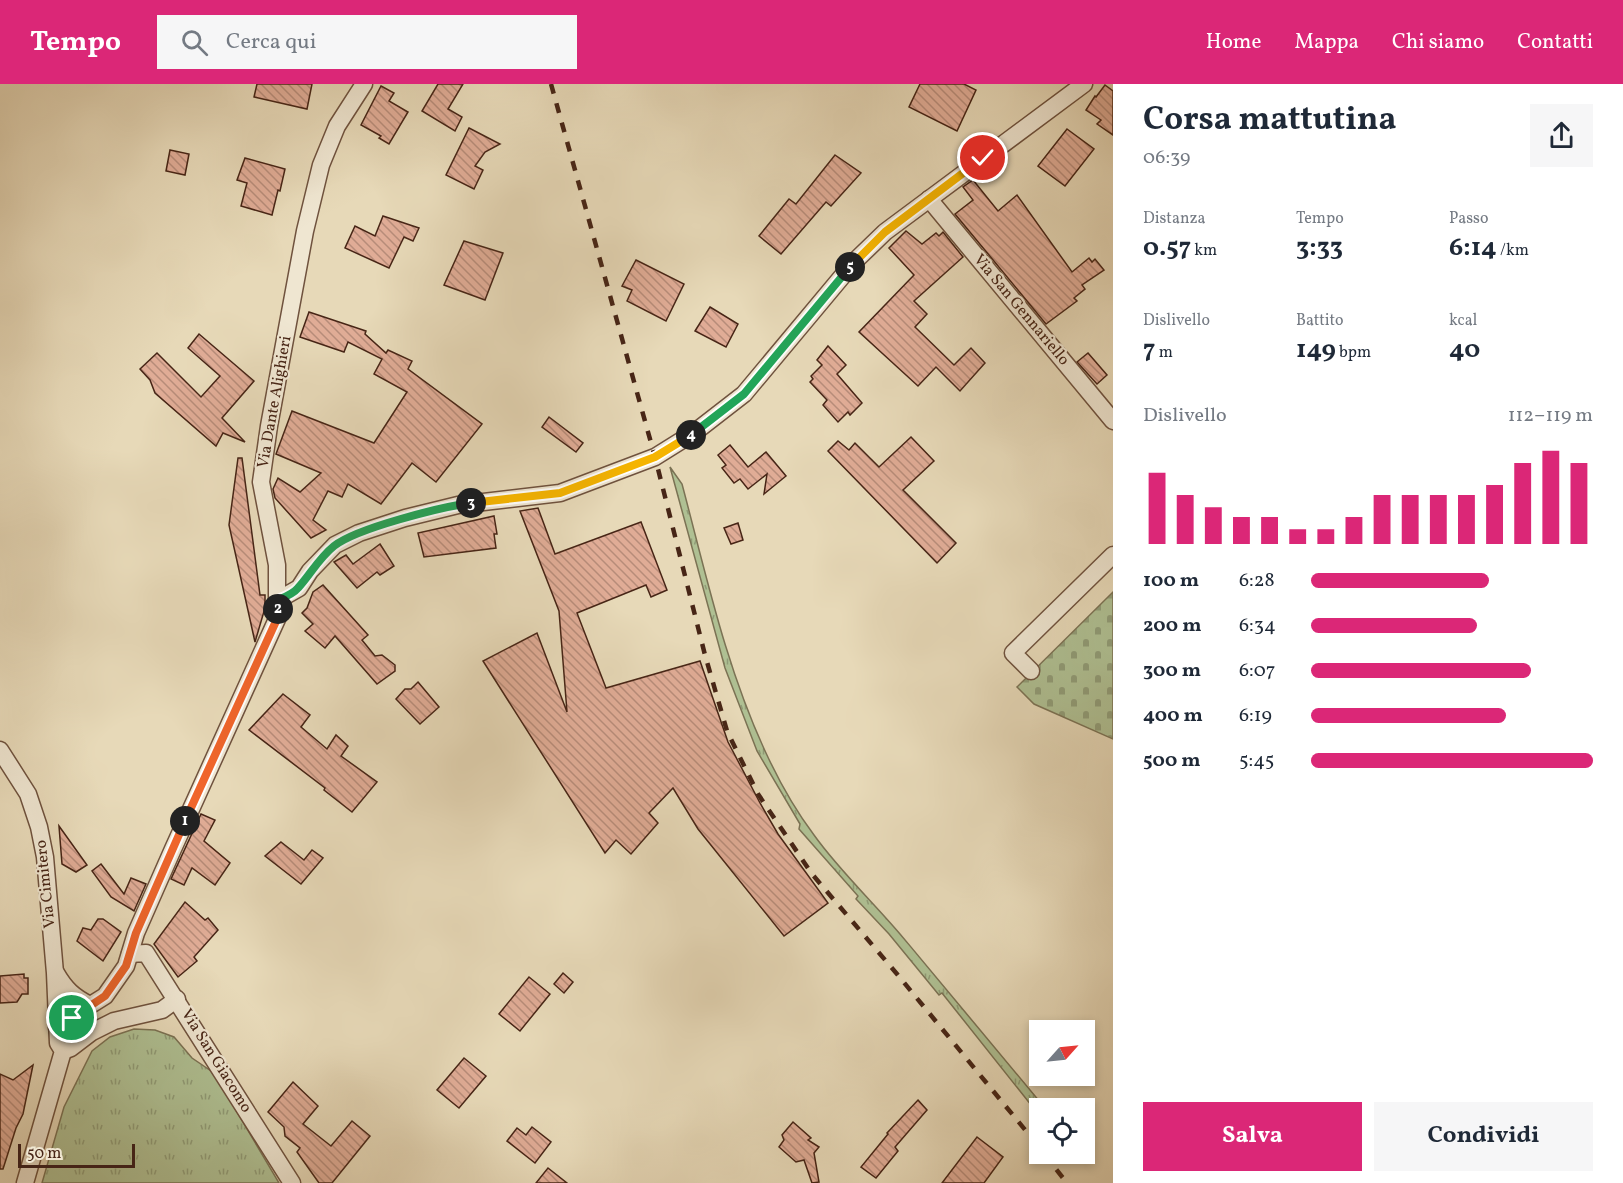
<!DOCTYPE html>
<html lang="it">
<head>
<meta charset="utf-8">
<style>
	body { margin:0; font-family:Vollkorn,serif; background:#f6f6f7; color:#1f2937; height:100vh; display:flex; flex-direction:column; font-size:22px; white-space:nowrap }
	* { box-sizing:border-box; margin:0 }
	p { font-size:20px; color:#747a83 }
	.icon { flex:none; width:33px; height:33px; fill:none; stroke:currentColor; stroke-width:2; stroke-linecap:round; stroke-linejoin:round }
	.map { position:relative; flex:1; overflow:hidden }
	.sheet { display:flex; flex-direction:column; background:#fff; width:510px }
	.sheet>* { flex:none }
	.needle { width:39px; rotate:63deg }
	.fabs { position:absolute; left:1029px; top:936px; display:grid; gap:12px }
	.fabs a { display:grid; place-items:center; width:66px; height:66px; border-radius:0px; background:#fff; box-shadow:0 3px 9px #0003; font-size:30px }
	.scale { position:absolute; left:18px; bottom:15px; width:117px; box-sizing:border-box; padding-left:6px; border:3px solid #472516; border-top:0; font-size:16px; line-height:21px; white-space:nowrap; color:#472516; -webkit-text-stroke:4px #efe6d1; paint-order:stroke }
	.pin { position:absolute; display:grid; place-items:center; width:51px; height:51px; color:#fff; margin:-26px; border:3px solid #fff; border-radius:50%; box-shadow:0 2px 6px #0007 }
	.km { position:absolute; width:30px; height:30px; margin:-15px; border-radius:50%; background:#222; color:#fff; font-size:16px; line-height:30px; text-align:center }
	.round { display:grid; place-items:center; flex:none; width:63px; height:63px; border-radius:0px; background:#f6f6f7 }
	.summary { display:flex; align-items:center; justify-content:space-between; height:102px; padding:0 30px }
	h1 { font-size:33px; font-weight:700; line-height:45px }
	.stats { display:grid; grid-template-columns:repeat(3,1fr); gap:9px; height:102px; padding:6px 30px }
	.stats div { display:grid; align-content:center }
	.stats b { font-size:26px; font-weight:700 }
	.stats small { font-size:16px; font-weight:400 }
	.stats p { font-size:16px }
	.chart { height:168px; padding:12px 30px }
	.chart p { display:flex; justify-content:space-between }
	.chart svg { width:100%; height:108px; margin-top:6px; stroke:#db2777; stroke-width:6 }
	.button { display:flex; gap:12px; margin-top:auto; padding:12px 30px }
	.button a { flex:1; height:69px; border-radius:0px; background:#db2777; color:#fff; font-size:24px; font-weight:700; line-height:69px; text-align:center }
	.button a+a { background:#f6f6f7; color:#1f2937 }
	ul { padding:0 30px; list-style:none; font-size:20px }
	li { display:grid; grid-template-columns:96px 72px 1fr; align-items:center; height:45px }
	li i { height:15px; border-radius:8px; background:#db2777 }
	header { display:flex; align-items:center; gap:36px; box-sizing:border-box; height:84px; padding:0 30px; background:#db2777; color:#fff }
	header strong { font-size:28px }
	nav { display:flex; gap:33px; margin-inline-start:auto; font-size:21px }
	.search { width:420px; height:54px; background:#f6f6f7; display:flex; align-items:center; gap:15px; box-sizing:border-box; padding:0 21px; border-radius:0px; color:#747a83; font-size:22px }
	main { display:flex; flex:1; min-height:0 }
	.map>svg:first-child { display:block }
	.grass { fill:url(#grass-tufts); stroke:#7b7254; stroke-width:1.5 }
	.cemetery { fill:url(#cemetery-stones); stroke:#7b7254; stroke-width:1.5 }
	.building { fill:url(#building-back-hatch); stroke:#472516; stroke-width:1.5 }
	.lines { fill:none; stroke-linecap:round; stroke-linejoin:round }
	.minor-casing { stroke:#6f523e; stroke-width:19 }
	.minor { stroke:#efe6d1; stroke-width:16 }
	.rail { stroke:#472516; stroke-width:4.5; stroke-dasharray:10 10; stroke-linecap:butt }
	.split-1-casing { stroke:#fff; stroke-width:12 }
	.split-2-casing { stroke:#fff; stroke-width:12 }
	.split-3-casing { stroke:#fff; stroke-width:12 }
	.split-4-casing { stroke:#fff; stroke-width:12 }
	.split-5-casing { stroke:#fff; stroke-width:12 }
	.split-6-casing { stroke:#fff; stroke-width:12 }
	.split-1 { stroke:#f0652b; stroke-width:8 }
	.split-2 { stroke:#f0652b; stroke-width:8 }
	.split-3 { stroke:#22a559; stroke-width:8 }
	.split-4 { stroke:#f5b400; stroke-width:8 }
	.split-5 { stroke:#22a559; stroke-width:8 }
	.split-6 { stroke:#f5b400; stroke-width:8 }
	.labels { text-anchor:middle; dominant-baseline:central; stroke-width:4.5; stroke-linejoin:round; paint-order:stroke }
	.street-label { font-size:16px; fill:#472516; stroke:#efe6d1 }
</style>
</head>
<body>
<header>
<strong>Tempo</strong>
<div class="search"><svg class="icon" aria-label="search" viewBox="0 0 24 24"><circle cx="10" cy="10" r="6"/><path d="M15 15l6 6"/></svg>Cerca qui</div>
<nav><a>Home</a><a>Mappa</a><a>Chi siamo</a><a>Contatti</a></nav>
</header>
<main>
<div class="map">
<svg width="1113" height="1099" viewBox="0 0 1113 1099">
	<defs>
		<pattern id="grass-tufts" width="24" height="20" patternUnits="userSpaceOnUse" patternTransform="scale(1.5)"><rect width="24" height="20" fill="#afc093"/><path d="M3 7l-1-3M5 7V3M7 7l1-3M15 17l-1-3M17 17v-4M19 17l1-3" fill="none" stroke="#909c77"/></pattern>
		<pattern id="cemetery-stones" width="16" height="16" patternUnits="userSpaceOnUse" patternTransform="scale(1.5)"><rect width="16" height="16" fill="#afc093"/><path d="M2 7V4a2 2 0 0 1 4 0v3zM10 15v-3a2 2 0 0 1 4 0v3z" fill="#909c77"/></pattern>
		<pattern id="building-back-hatch" width="6" height="6" patternUnits="userSpaceOnUse" patternTransform="scale(1.5)"><rect width="6" height="6" fill="#e0ac96"/><path d="M-1 5l2 2M0 0l6 6M5-1l2 2" fill="none" stroke="#b78c79"/></pattern>
	</defs>
	<rect width="100%" height="100%" fill="#e7d9b8"/>
	<filter id="stains"><feTurbulence type="fractalNoise" baseFrequency=".00333" numOctaves="4"/><feColorMatrix values="0 0 0 0 .2 0 0 0 0 .09 0 0 0 0 .02 0 0 0 .5 -.17"/></filter>
	<radialGradient id="worn" r=".72"><stop offset=".6" stop-color="#630" stop-opacity="0"/><stop offset="1" stop-color="#630" stop-opacity=".3"/></radialGradient>
	<g class="grass">
		<path d="M 670,383 L 682,400 C 706,490 726,584 766,669 C 778,695 796,727 814,751 C 839,786 872,817 900,850 C 949,908 997,967 1045,1024 L 1040,1024 L 1039,1031 L 942,909 L 939,911 L 889,850 L 856,815 L 858,812 L 799,745 L 800,740 L 757,667 L 725,584 Z"/>
		<polygon points="134,945 155,946 174,953 192,974 214,989 279,1099 42,1099 64,1023 92,967 110,953"/>
	</g>
	<polygon class="cemetery" points="1113,508 1113,655 1034,620 1017,603"/>
	<g class="building">
		<polygon points="257,0 312,0 307,25 254,13"/>
		<polygon points="438,0 463,0 448,25 462,33 455,47 422,27"/>
		<polygon points="920,0 964,0 976,6 957,47 909,23"/>
		<polygon points="1105,1 1113,7 1113,51 1097,40 1101,36 1086,26 1095,12 1096,13"/>
		<polygon points="381,2 394,9 389,17 408,28 389,60 379,54 381,52 361,41"/>
		<polygon points="469,44 500,60 485,68 475,82 483,86 474,105 446,91"/>
		<polygon points="1067,45 1094,65 1065,102 1038,82"/>
		<polygon points="170,66 189,70 185,91 166,87"/>
		<polygon points="835,71 861,89 831,122 826,118 781,170 759,152 789,115 796,120"/>
		<polygon points="245,74 285,85 280,107 278,106 272,131 241,122 247,99 237,96"/>
		<polygon points="973,96 998,127 1017,111 1072,188 1089,174 1092,178 1095,175 1104,186 1082,201 1085,205 1074,214 1077,217 1046,240 955,130 973,116 963,103"/>
		<polygon points="383,132 419,144 413,157 404,153 389,184 345,164 355,142 375,152"/>
		<polygon points="906,147 922,160 936,149 939,152 943,148 963,173 914,217 927,230 915,243 954,281 971,264 985,279 960,307 936,283 918,302 859,248 914,191 889,164"/>
		<polygon points="464,157 503,169 485,216 444,201"/>
		<polygon points="636,176 684,200 666,237 627,217 632,206 622,202"/>
		<polygon points="710,223 738,240 726,263 695,247"/>
		<polygon points="309,228 366,247 365,250 386,269 388,266 412,277 408,285 482,340 436,398 412,379 381,420 348,400 342,413 328,407 313,436 326,446 311,454 275,414 273,405 278,394 300,408 321,389 276,370 292,327 374,359 407,308 374,290 382,275 348,258 344,268 300,253"/>
		<polygon points="199,250 254,297 222,334 245,358 223,349 216,362 155,309 150,296 140,285 157,269 201,313 220,292 188,264"/>
		<polygon points="828,262 846,281 837,290 862,319 850,331 848,328 838,338 823,321 827,316 810,298 813,295 811,292 822,281 817,276"/>
		<polygon points="1088,269 1107,291 1097,300 1077,278"/>
		<polygon points="549,333 583,359 576,368 542,343"/>
		<polygon points="911,353 934,377 903,406 956,459 937,479 828,367 838,357 849,366 855,359 879,383"/>
		<polygon points="730,361 748,383 766,368 786,392 764,410 767,390 748,405 740,395 734,399 722,384 726,381 718,371"/>
		<polygon points="238,374 242,374 260,511 265,511 265,524 255,558 229,441"/>
		<polygon points="538,424 555,470 641,438 667,506 651,513 646,501 577,529 606,604 700,577 728,658 760,719 778,750 828,819 784,852 698,745 673,704 649,729 658,739 631,770 616,756 605,769 483,577 537,549 567,628 559,527 520,427"/>
		<polygon points="494,432 497,450 494,450 496,464 424,473 418,449"/>
		<polygon points="738,439 743,456 731,460 724,444"/>
		<polygon points="380,460 394,482 380,491 377,488 357,504 334,478 346,471 353,480"/>
		<polygon points="323,501 368,551 362,556 375,572 382,571 395,581 395,587 377,600 335,552 325,564 305,547 313,540 302,529 307,524 313,508"/>
		<polygon points="418,598 439,623 420,640 396,615 405,605 411,605"/>
		<polygon points="283,610 310,631 301,643 327,665 336,651 348,662 341,672 377,698 352,728 324,706 325,704 249,646"/>
		<polygon points="201,730 215,736 204,757 230,779 215,801 192,784 184,801 171,795"/>
		<polygon points="59,742 87,781 76,788 62,780"/>
		<polygon points="281,758 304,776 312,766 323,774 301,800 265,772"/>
		<polygon points="101,780 124,810 131,794 146,800 134,827 111,813 92,787"/>
		<polygon points="185,818 205,836 208,834 218,846 194,873 197,877 178,893 154,860"/>
		<polygon points="98,835 103,835 121,848 103,877 77,857 83,844 91,846"/>
		<polygon points="563,889 573,898 564,909 554,900"/>
		<polygon points="24,890 24,894 28,894 28,910 22,910 17,918 0,919 0,892"/>
		<polygon points="529,893 550,910 520,947 499,930"/>
		<polygon points="464,974 486,992 459,1024 437,1006"/>
		<polygon points="33,981 23,1030 16,1044 3,1085 0,1085 0,990 13,996"/>
		<polygon points="293,998 318,1022 303,1040 331,1062 352,1037 370,1052 332,1099 319,1099 297,1068 300,1064 285,1052 284,1043 268,1028"/>
		<polygon points="918,1016 927,1026 895,1063 898,1067 876,1094 861,1083 888,1050 887,1049"/>
		<polygon points="793,1038 811,1054 808,1056 819,1063 814,1069 819,1098 812,1099 804,1076 796,1078 779,1063 784,1056 782,1051"/>
		<polygon points="532,1043 551,1058 535,1079 507,1057 517,1044 526,1051"/>
		<polygon points="977,1053 1003,1073 984,1099 942,1099"/>
		<polygon points="548,1084 567,1099 536,1099"/>
	</g>
	<g class="lines">
		<g class="minor-casing">
			<g id="minor">
				<polyline points="929,115 1113,337"/>
				<polyline points="278,516 299,504 310,487 335,461 359,449 405,434 458,421 560,409 655,373 695,348 744,310 855,177 885,148 1084,0"/>
				<polyline points="1031,587 1013,569 1113,471"/>
				<polyline points="0,666 28,710 39,743 45,773 55,889 58,959 63,967 25,1099"/>
				<polyline points="130,870 146,869 292,1099"/>
				<path d="M 56,889 C 65,905 74,913 90,921"/>
				<polyline points="57,944 65,937 105,912 126,882 136,849 173,765 277,535 277,481 261,398 269,342 305,147 321,81 337,42 364,0"/>
				<polyline points="63,967 71,964 92,948 114,937 162,926 177,915"/>
			</g>
		</g>
		<use href="#minor" class="minor"/>
		<g class="rail">
			<polyline points="551,0 655,373 705,571 727,647 758,710 812,790 897,890 1040,1064"/>
			<polyline points="1044,1070 1067,1099"/>
		</g>
	</g>
	<g class="lines">
		<g class="split-1-casing">
			<polyline id="split-1" points="72,934 105,912 126,882 136,849 185,737"/>
		</g>
		<g class="split-2-casing">
			<polyline id="split-2" points="185,737 277,535 278,525"/>
		</g>
		<g class="split-3-casing">
			<path id="split-3" d="M 278,525 L 278,516 C 285,513 293,510 298,504 C 310,491 319,474 334,462 C 357,444 441,423 471,419"/>
		</g>
		<g class="split-4-casing">
			<polyline id="split-4" points="471,419 560,409 655,373 691,351"/>
		</g>
		<g class="split-5-casing">
			<polyline id="split-5" points="691,351 744,310 850,183"/>
		</g>
		<g class="split-6-casing">
			<polyline id="split-6" points="850,183 885,148 983,74"/>
		</g>
		<use href="#split-1" class="split-1"/>
		<use href="#split-2" class="split-2"/>
		<use href="#split-3" class="split-3"/>
		<use href="#split-4" class="split-4"/>
		<use href="#split-5" class="split-5"/>
		<use href="#split-6" class="split-6"/>
	</g>
	<g class="labels">
		<g class="street-label">
			<text transform="translate(1021 226) rotate(50)">Via San Gennariello</text>
			<text transform="translate(275 318) rotate(-80)">Via Dante Alighieri</text>
			<text transform="translate(46 800) rotate(-96)">Via Cimitero</text>
			<text transform="translate(216 977) rotate(58)">Via San Giacomo</text>
		</g>
	</g>
	<rect width="100%" height="100%" filter="url(#stains)"/>
	<rect width="100%" height="100%" fill="url(#worn)"/>
</svg>
<div class="fabs">
<a><svg class="needle" viewBox="-14 -14 28 28"><path d="M0-13l5 13h-10z" fill="#e53935"/><path d="M0 13l5-13h-10z" fill="#747a83"/></svg></a>
<a><svg class="icon" aria-label="locate" viewBox="0 0 24 24"><circle cx="12" cy="12" r="6"/><path d="M12 2v4M12 18v4M2 12h4M18 12h4"/></svg></a>
</div>
<div class="scale">50 m</div>
<div class="pin" style="left:72px;top:934px;background:#1e9e55"><svg class="icon" aria-label="arrive" viewBox="0 0 24 24"><path d="M6 21V4h12l-3 4 3 4H6"/></svg></div>
<div class="pin" style="left:983px;top:74px;background:#d93025"><svg class="icon" aria-label="check" viewBox="0 0 24 24"><path d="M5 12l5 5 9-10"/></svg></div>
<b class="km" style="left:185px;top:737px">1</b>
<b class="km" style="left:278px;top:525px">2</b>
<b class="km" style="left:471px;top:419px">3</b>
<b class="km" style="left:691px;top:351px">4</b>
<b class="km" style="left:850px;top:183px">5</b>
</div>
<section class="sheet">
<div class="summary"><div><h1>Corsa mattutina</h1><p>06:39</p></div><a class="round"><svg class="icon" aria-label="share" viewBox="0 0 24 24"><path d="M12 15V3M7 8l5-5 5 5M5 13v7h14v-7"/></svg></a></div>
<div class="stats">
<div><p>Distanza</p><b>0.57<small> km</small></b></div>
<div><p>Tempo</p><b>3:33</b></div>
<div><p>Passo</p><b>6:14<small> /km</small></b></div>
</div>
<div class="stats">
<div><p>Dislivello</p><b>7<small> m</small></b></div>
<div><p>Battito</p><b>149<small> bpm</small></b></div>
<div><p>kcal</p><b>40</b></div>
</div>
<div class="chart"><p><span>Dislivello</span>112–119 m</p>
<svg viewBox="0 0 160 44" preserveAspectRatio="none"><path d="M5 44V15M15 44V24M25 44V29M35 44V33M45 44V33M55 44V38M65 44V38M75 44V33M85 44V24M95 44V24M105 44V24M115 44V24M125 44V20M135 44V11M145 44V6M155 44V11"/></svg>
</div>
<ul>
<li><b>100 m</b>6:28<i style="width:63%"></i></li>
<li><b>200 m</b>6:34<i style="width:59%"></i></li>
<li><b>300 m</b>6:07<i style="width:78%"></i></li>
<li><b>400 m</b>6:19<i style="width:69%"></i></li>
<li><b>500 m</b>5:45<i style="width:100%"></i></li>
</ul>
<div class="button"><a>Salva</a><a>Condividi</a></div>
</section>
</main>
</body>
</html>
